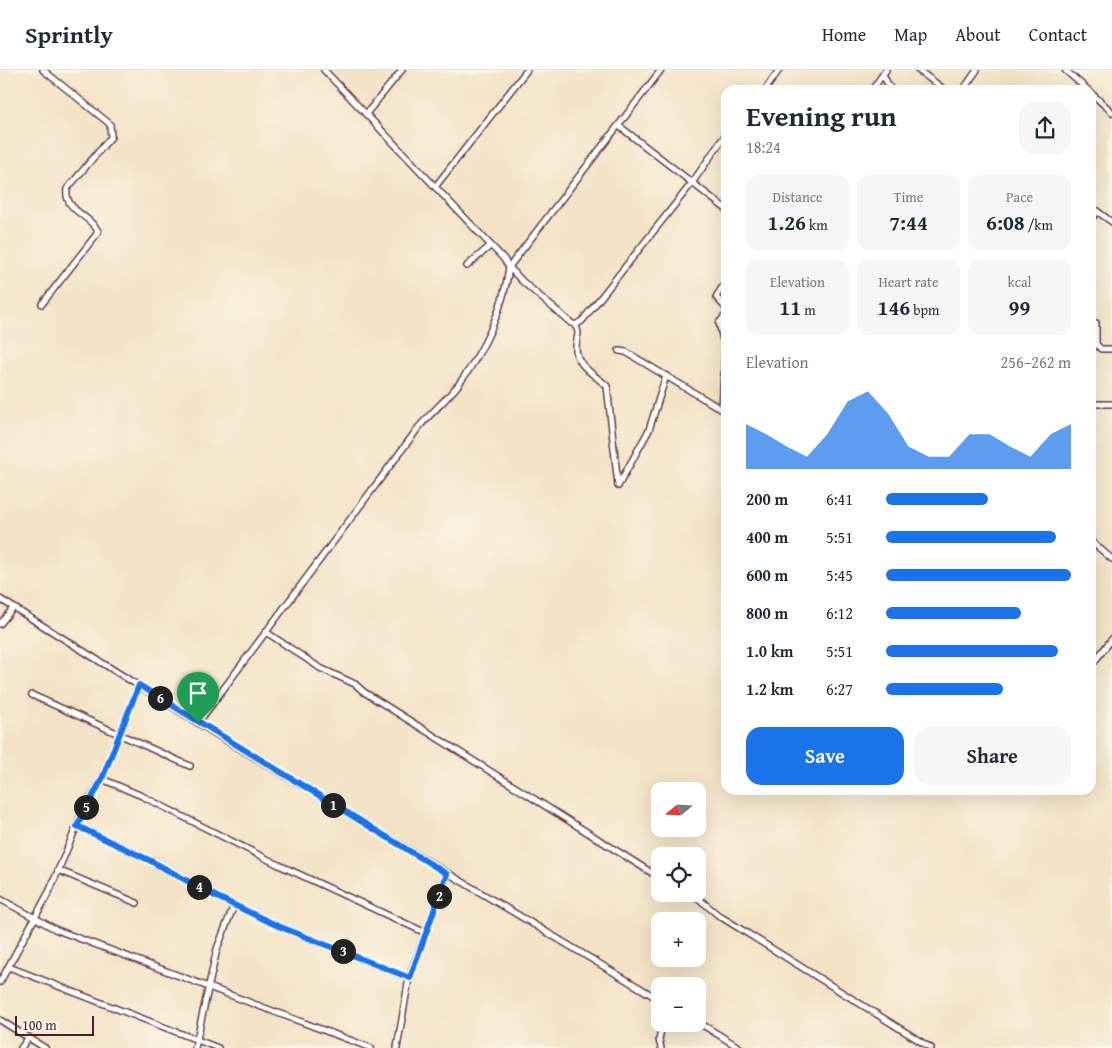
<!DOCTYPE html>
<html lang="en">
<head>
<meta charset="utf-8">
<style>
	body { margin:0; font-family:"Gentium Book Plus",serif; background:#f6f6f7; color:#1f2937; height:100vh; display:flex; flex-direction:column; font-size:19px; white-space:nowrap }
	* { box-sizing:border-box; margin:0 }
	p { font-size:16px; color:#747a83 }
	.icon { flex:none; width:28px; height:28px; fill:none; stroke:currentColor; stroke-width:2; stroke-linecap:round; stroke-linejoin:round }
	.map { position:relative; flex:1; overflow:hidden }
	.sheet { position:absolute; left:721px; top:15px; width:375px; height:710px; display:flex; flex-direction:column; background:#fff; border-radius:15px; box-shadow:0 5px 20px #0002 }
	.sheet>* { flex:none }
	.needle { width:32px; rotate:252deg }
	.tools { position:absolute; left:651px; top:712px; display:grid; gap:10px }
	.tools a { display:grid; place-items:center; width:55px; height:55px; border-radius:10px; background:#fff; box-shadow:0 5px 20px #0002; font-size:25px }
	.scale { position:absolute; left:15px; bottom:12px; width:79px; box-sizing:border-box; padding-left:5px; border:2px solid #4a1f2b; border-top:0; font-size:14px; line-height:18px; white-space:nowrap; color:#4a1f2b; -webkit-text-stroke:4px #fcf5e5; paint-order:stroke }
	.pin { position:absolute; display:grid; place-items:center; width:42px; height:42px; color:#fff; margin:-51px -21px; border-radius:50% 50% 50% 0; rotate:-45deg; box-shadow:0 0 5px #0007 }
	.pin .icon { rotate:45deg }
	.km { position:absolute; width:25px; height:25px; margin:-12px; border-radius:50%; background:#222; color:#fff; font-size:14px; line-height:25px; text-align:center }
	.round { display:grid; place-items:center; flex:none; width:52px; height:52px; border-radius:15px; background:#f6f6f7 }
	.head { display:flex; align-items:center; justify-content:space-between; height:85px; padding:0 25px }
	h1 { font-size:28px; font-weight:700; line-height:38px }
	.figures { display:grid; grid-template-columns:repeat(3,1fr); gap:8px; height:85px; padding:5px 25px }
	.figures div { display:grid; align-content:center; border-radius:12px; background:#f6f6f7; text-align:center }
	.figures b { font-size:21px; font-weight:700 }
	.figures small { font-size:14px; font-weight:400 }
	.figures p { font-size:14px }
	.chart { height:140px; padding:10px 25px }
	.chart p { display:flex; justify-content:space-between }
	.chart svg { width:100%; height:90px; margin-top:5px; fill:#1a73e8; opacity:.7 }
	.primary-button { display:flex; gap:10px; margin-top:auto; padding:10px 25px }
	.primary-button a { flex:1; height:58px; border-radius:15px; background:#1a73e8; color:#fff; font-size:20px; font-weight:700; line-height:58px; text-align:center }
	.primary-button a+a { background:#f6f6f7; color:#1f2937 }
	ul { padding:0 25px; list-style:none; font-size:16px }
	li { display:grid; grid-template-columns:80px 60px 1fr; align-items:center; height:38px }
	li i { height:12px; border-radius:6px; background:#1a73e8 }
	header { display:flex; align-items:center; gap:30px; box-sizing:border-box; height:70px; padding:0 25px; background:#fff; border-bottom:1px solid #e0e1e3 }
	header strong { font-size:24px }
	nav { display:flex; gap:28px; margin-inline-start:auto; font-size:18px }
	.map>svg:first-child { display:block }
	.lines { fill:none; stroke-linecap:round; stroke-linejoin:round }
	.street-casing { stroke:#633c42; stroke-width:8 }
	.street { stroke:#fff; stroke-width:5 }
	.route-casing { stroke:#fff; stroke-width:10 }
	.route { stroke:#1a73e8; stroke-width:6 }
</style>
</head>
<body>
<header>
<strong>Sprintly</strong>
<nav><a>Home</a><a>Map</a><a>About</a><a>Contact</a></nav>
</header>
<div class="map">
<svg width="1112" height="978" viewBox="0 0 1112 978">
	<rect width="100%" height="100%" fill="#fcf5e5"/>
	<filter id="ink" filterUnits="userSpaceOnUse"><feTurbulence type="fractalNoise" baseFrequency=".02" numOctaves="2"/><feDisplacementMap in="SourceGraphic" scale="10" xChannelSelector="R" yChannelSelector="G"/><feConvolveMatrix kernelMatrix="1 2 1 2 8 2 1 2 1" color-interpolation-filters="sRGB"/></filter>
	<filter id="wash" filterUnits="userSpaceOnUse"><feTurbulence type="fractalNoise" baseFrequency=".0096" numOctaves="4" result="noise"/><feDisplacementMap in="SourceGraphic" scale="20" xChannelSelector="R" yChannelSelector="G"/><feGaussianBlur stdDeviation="1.12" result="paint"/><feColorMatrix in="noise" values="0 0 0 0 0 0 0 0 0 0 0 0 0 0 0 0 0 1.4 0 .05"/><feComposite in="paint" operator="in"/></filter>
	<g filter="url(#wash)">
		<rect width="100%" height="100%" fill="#f2e3c6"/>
	</g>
	<g filter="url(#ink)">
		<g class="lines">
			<g class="street-casing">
				<g id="street">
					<polyline points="324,0 503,188 509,197 661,0"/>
					<polyline points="918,0 945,20"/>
					<polyline points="1065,0 1088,20"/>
					<polyline points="883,5 891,20"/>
					<polyline points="765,20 779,0"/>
					<polyline points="872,20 886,0"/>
					<polyline points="963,20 977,0"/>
					<polyline points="1091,23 1112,42"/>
					<polyline points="366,44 402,0"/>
					<polyline points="619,56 726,139"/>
					<polyline points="435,117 527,0"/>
					<polyline points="1091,137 1112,152"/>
					<polyline points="1091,149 1098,141"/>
					<polyline points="467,196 490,176"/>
					<polyline points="726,211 716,227 726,238"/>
					<path d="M 42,234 L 96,165 L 98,161 C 89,144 64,141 67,119 L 111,67 L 110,54 L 43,0"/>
					<polyline points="1096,253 1096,274 1101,279 1112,279"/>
					<path d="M 575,255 C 581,264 576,267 576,277 C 575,295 595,305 607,316 L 618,415"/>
					<polyline points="619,281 626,282 666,306"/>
					<polyline points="1091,334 1112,334"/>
					<polyline points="722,339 725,279 719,253 726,245"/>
					<polyline points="618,416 649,360 666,306 726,342"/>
					<polyline points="1091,471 1112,489"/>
					<polyline points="0,529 219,666 660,930"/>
					<polyline points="0,554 13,538"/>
					<polyline points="266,562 320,598 355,614 364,622 660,808"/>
					<polyline points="1091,596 1112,569"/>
					<polyline points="32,625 190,696"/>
					<path d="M 198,653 L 419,357 C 432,342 447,329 459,314 C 484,280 504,238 509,197 L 522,211 L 571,253 L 575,255 L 582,251 L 692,113 L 726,64"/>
					<polyline points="102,709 142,726 279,795 426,863"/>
					<polyline points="77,756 151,791 215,826 278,856 409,908"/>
					<polyline points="58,800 137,833"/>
					<polyline points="687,824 698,828 718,845 931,978"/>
					<polyline points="0,829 57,860 371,978"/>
					<polyline points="9,897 218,978"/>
					<polyline points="0,912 50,820 83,741 102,709 139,615"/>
					<polyline points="0,950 45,978"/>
					<polyline points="698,952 740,978"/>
					<polyline points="21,978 29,967"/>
					<polyline points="195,978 217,879 234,835"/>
					<polyline points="397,978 409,908 447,804"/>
					<polyline points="661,978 659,970 662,954"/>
				</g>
			</g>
			<use href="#street" class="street"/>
		</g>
	</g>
	<g class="lines" filter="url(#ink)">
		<g class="route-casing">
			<polygon id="route" points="139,615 447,804 410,908 278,856 215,826 151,791 77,756 102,709"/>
		</g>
		<use href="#route" class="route"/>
	</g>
</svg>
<div class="tools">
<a><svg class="needle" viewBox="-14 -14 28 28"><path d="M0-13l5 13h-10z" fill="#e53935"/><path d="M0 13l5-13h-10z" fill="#747a83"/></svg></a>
<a><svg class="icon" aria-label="locate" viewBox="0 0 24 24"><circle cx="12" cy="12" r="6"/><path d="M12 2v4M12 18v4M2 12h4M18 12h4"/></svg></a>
<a>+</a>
<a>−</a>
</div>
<div class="scale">100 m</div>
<div class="pin" style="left:198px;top:653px;background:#1e9e55"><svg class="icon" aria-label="arrive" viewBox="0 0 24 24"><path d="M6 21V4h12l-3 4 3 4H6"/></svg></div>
<b class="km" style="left:333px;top:735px">1</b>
<b class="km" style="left:439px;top:826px">2</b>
<b class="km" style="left:343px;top:881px">3</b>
<b class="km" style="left:199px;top:817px">4</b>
<b class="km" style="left:86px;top:737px">5</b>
<b class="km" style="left:160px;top:628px">6</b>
<section class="sheet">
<div class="head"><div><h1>Evening run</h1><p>18:24</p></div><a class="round"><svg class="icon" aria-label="share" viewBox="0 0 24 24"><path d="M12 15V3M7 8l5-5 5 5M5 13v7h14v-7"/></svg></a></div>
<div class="figures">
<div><p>Distance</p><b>1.26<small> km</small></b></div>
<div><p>Time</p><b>7:44</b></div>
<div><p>Pace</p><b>6:08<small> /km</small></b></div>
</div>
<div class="figures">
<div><p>Elevation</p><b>11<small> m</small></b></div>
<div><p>Heart rate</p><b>146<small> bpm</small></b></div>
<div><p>kcal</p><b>99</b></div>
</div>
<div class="chart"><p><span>Elevation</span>256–262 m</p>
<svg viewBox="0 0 160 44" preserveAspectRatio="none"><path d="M0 44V22L10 27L20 33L30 38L40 27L50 11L60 6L70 17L80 33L90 38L100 38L110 27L120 27L130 33L140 38L150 27L160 22V44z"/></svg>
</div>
<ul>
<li><b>200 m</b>6:41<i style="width:55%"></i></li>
<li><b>400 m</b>5:51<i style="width:92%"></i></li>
<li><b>600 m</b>5:45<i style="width:100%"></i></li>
<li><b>800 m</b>6:12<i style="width:73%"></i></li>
<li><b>1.0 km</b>5:51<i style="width:93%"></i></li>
<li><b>1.2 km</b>6:27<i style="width:63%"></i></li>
</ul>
<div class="primary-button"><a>Save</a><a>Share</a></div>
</section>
</div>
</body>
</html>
